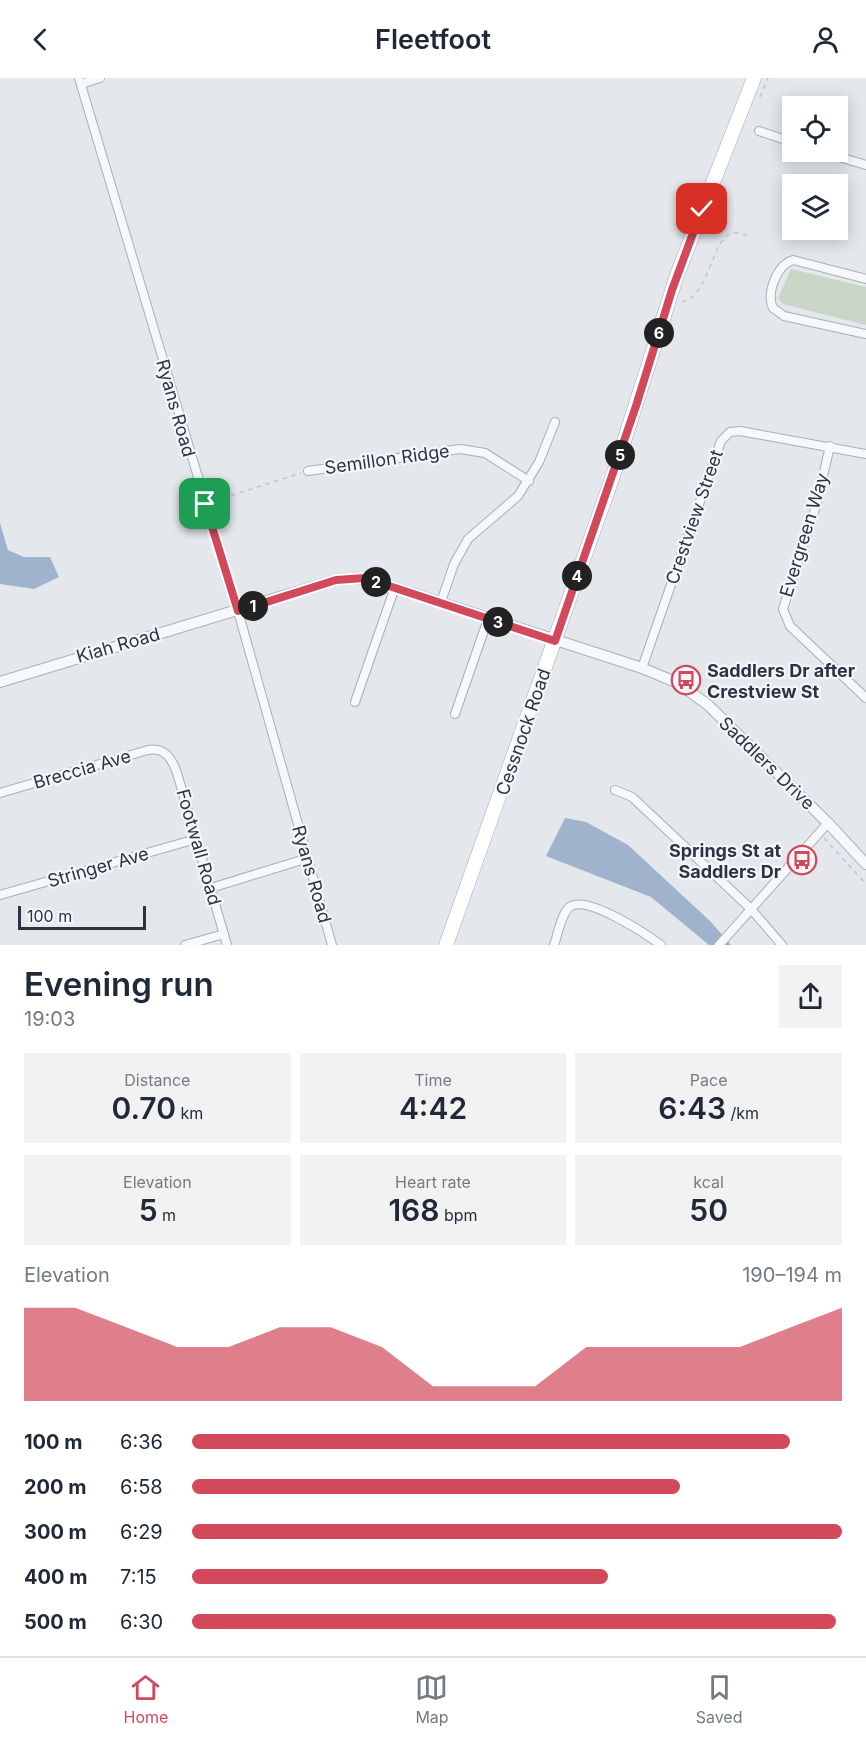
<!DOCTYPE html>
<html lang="en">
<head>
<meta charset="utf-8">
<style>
	body { margin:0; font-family:Inter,sans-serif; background:#f2f2f3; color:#1f2937; height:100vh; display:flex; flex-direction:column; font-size:22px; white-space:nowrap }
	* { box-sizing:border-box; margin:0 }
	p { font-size:20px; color:#747a83 }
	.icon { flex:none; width:33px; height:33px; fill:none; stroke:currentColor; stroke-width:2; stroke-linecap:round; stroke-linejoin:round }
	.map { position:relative; height:867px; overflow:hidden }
	.drawer { display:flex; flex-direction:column; background:#fff; flex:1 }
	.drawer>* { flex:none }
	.controls { position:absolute; left:782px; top:18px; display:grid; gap:12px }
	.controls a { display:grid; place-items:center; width:66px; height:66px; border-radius:0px; background:#fff; box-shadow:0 3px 15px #0003; font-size:30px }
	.scale { position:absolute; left:18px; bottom:15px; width:128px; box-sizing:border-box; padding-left:6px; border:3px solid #2b3445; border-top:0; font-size:16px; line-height:21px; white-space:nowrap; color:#2b3445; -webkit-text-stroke:4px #f4f6f9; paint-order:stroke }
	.pin { position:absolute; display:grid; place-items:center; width:51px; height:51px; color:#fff; margin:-26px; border-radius:12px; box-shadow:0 3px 9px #0006 }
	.km { position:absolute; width:30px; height:30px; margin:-15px; border-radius:50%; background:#222; color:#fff; font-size:16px; line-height:30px; text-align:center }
	.round { display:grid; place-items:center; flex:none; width:63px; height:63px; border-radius:0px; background:#f2f2f3 }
	.overview { display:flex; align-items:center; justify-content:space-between; height:102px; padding:0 24px }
	h1 { font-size:33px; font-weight:600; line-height:45px }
	.stats { display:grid; grid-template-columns:repeat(3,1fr); gap:9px; height:102px; padding:6px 24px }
	.stats div { display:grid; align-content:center; border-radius:0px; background:#f2f2f3; text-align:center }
	.stats b { font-size:30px; font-weight:600 }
	.stats small { font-size:16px; font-weight:400 }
	.stats p { font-size:16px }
	.chart { height:168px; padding:12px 24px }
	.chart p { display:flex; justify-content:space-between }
	.chart svg { width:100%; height:108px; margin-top:6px; fill:#d1495b; opacity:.7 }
	ul { padding:0 24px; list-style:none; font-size:20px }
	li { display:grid; grid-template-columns:96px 72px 1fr; align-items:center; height:45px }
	li i { height:15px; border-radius:8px; background:#d1495b }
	header { display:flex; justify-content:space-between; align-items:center; height:78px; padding:0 24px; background:#fff; font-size:27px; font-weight:600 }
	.tabs { display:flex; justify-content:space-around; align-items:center; height:84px; border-top:2px solid #e0e1e3; background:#fff; font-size:16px; color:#747a83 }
	.tabs a { display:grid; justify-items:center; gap:3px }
	.tabs .active { color:#d1495b }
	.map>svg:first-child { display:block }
	.green { fill:#c9d6c5 }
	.water { fill:#9fb4cc }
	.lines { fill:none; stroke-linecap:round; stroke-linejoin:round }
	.minor-casing { stroke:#a9aeb7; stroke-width:10 }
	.tertiary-casing { stroke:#a9aeb7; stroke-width:12 }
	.primary-casing { stroke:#a3abb8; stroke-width:15 }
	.path { stroke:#c2c5cb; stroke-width:1.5; stroke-dasharray:4.5 4.5; stroke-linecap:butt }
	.minor { stroke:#f7f8fa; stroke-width:8 }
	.tertiary { stroke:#f7f8fa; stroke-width:10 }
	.primary { stroke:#fff; stroke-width:14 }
	.route-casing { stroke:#fff; stroke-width:12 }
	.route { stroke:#d1495b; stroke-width:8 }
	.labels { text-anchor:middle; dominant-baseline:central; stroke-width:4.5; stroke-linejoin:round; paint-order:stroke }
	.street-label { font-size:18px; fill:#2b3445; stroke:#f4f6f9 }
	.poi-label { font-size:18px; font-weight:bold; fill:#2b3445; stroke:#f4f6f9; text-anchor:start }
</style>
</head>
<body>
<header><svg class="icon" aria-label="back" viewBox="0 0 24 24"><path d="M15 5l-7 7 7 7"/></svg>Fleetfoot<svg class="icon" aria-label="person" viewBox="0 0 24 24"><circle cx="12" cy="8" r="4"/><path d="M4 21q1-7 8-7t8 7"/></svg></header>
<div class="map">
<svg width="866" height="867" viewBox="0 0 866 867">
	<rect width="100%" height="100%" fill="#e4e7ec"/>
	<polygon class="green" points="791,191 866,209 866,247 783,226 778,220"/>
	<g class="water">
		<polygon points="0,445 8,472 24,479 50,479 59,499 34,511 0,506"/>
		<polygon points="565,740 586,744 628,767 710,843 731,867 709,867 651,819 546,778"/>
	</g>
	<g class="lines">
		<g class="minor-casing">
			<g id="minor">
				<polyline points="79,0 238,533 332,867"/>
				<polyline points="81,6 100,0"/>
				<polyline points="759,53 792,64"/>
				<polyline points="822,74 866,87"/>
				<path d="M 866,201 L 793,182 C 777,187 766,215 773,230 L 784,238 L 866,256"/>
				<polyline points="830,368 816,428 783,531 790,548 866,620"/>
				<polyline points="308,393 460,371 485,375 529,403"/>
				<polyline points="441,524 454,486 468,461 518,418 539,384 555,344"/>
				<polyline points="642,590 721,363 730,354 740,353 866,376"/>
				<polyline points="355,624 395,509"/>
				<polyline points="455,636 488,541"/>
				<polyline points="615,712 632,719 751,831 782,867"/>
				<path d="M 0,715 L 148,672 C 165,669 172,681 177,695 L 227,867"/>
				<polyline points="211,810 308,780"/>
				<polyline points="0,817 196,761"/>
				<polyline points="185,867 224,856"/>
				<path d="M 554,867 C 558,857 561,834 571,828 C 589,818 646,856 661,867"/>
				<polyline points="719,867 828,745"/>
			</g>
		</g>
		<g class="tertiary-casing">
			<polyline id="tertiary" points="0,604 336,502 365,500 642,590 678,605 708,627 828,745 866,786"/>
		</g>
		<g class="primary-casing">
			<polyline id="primary" points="446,867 613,398 677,197 754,0"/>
		</g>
		<g class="path">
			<polyline points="760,19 768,0"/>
			<path d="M 682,224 C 711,217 711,159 733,155 C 738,154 745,157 751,159"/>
			<polyline points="214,423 301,395"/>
			<polyline points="824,760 866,806"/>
		</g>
		<use href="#minor" class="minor"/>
		<use href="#tertiary" class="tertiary"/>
		<use href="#primary" class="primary"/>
	</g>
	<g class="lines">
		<g class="route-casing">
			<polyline id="route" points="205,426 238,533 336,502 365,500 555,563 636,328 672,212 702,131"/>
		</g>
		<use href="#route" class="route"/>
	</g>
	<defs>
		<g id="bus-ring" transform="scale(1.5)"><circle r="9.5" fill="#f4f6f9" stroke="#d1495b" stroke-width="1.5"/><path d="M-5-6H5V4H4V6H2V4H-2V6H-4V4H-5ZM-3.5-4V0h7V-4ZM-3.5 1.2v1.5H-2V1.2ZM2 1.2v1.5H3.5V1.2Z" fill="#d1495b"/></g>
	</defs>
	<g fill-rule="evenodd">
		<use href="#bus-ring" x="686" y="602"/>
		<use href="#bus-ring" x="802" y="782"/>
	</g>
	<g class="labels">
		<g class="street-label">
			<text transform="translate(176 330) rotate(74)">Ryans Road</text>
			<text transform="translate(387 381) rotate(-8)">Semillon Ridge</text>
			<text transform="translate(694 439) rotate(-71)">Crestview Street</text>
			<text transform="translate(804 457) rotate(-73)">Evergreen Way</text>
			<text transform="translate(118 567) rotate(-16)">Kiah Road</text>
			<text transform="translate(523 654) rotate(-71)">Cessnock Road</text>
			<text transform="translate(767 685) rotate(44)">Saddlers Drive</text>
			<text transform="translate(82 691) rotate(-16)">Breccia Ave</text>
			<text transform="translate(199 769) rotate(74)">Footwall Road</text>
			<text transform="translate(98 789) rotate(-16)">Stringer Ave</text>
			<text transform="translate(312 796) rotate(74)">Ryans Road</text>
		</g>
		<g class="poi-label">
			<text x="707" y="592">Saddlers Dr after<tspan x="707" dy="21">Crestview St</tspan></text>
			<text x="781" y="772" text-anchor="end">Springs St at<tspan x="781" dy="21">Saddlers Dr</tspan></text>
		</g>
	</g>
</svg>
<div class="controls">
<a><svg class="icon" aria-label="locate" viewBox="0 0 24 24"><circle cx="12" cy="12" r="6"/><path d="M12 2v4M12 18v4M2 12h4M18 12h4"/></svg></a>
<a><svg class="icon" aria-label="layers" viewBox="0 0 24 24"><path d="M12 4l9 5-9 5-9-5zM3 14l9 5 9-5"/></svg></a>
</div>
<div class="scale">100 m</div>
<div class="pin" style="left:205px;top:426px;background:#1e9e55"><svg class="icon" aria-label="arrive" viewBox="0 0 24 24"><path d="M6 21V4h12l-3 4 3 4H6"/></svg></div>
<div class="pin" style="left:702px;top:131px;background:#d93025"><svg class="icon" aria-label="check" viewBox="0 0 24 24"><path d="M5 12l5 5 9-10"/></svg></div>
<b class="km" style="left:253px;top:528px">1</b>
<b class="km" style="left:376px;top:504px">2</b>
<b class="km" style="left:498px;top:544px">3</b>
<b class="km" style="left:577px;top:498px">4</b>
<b class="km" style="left:620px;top:377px">5</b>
<b class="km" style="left:659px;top:255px">6</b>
</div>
<section class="drawer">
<div class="overview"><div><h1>Evening run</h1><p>19:03</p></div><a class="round"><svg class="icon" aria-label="share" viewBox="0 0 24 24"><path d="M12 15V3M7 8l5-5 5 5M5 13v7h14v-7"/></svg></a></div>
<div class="stats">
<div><p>Distance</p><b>0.70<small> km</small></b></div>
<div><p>Time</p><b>4:42</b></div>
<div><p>Pace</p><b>6:43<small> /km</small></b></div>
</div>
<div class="stats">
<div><p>Elevation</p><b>5<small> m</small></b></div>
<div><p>Heart rate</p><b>168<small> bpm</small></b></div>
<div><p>kcal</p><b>50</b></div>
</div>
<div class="chart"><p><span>Elevation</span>190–194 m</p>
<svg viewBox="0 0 160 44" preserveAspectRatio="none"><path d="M0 44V6L10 6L20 14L30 22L40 22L50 14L60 14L70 22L80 38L90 38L100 38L110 22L120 22L130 22L140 22L150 14L160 6V44z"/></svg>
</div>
<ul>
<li><b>100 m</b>6:36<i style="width:92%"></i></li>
<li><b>200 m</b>6:58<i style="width:75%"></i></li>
<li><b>300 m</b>6:29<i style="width:100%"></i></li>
<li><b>400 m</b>7:15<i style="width:64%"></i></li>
<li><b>500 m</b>6:30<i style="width:99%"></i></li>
</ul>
</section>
<nav class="tabs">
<a class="active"><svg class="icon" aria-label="home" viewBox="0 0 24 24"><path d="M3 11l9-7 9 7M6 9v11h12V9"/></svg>Home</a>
<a><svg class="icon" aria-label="map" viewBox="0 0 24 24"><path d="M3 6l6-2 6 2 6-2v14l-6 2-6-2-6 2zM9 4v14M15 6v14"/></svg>Map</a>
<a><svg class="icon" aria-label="saved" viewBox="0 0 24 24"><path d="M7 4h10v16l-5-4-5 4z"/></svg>Saved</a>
</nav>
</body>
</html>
